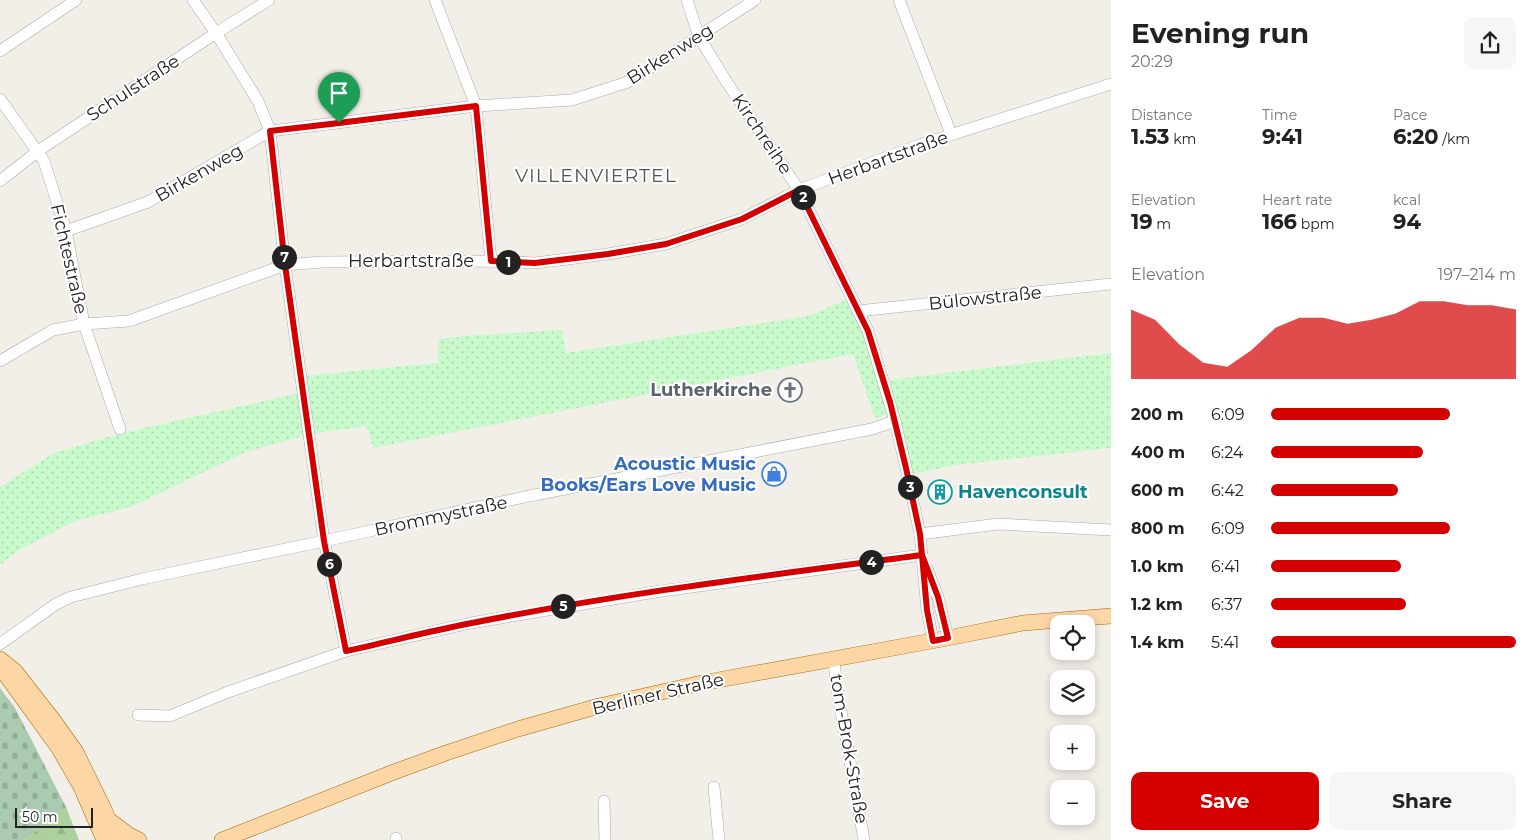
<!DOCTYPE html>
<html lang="en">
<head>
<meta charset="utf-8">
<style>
	body { margin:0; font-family:Montserrat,sans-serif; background:#f6f6f6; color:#222; height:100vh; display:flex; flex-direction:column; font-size:19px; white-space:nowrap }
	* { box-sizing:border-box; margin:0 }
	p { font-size:16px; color:#767676 }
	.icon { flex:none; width:28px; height:28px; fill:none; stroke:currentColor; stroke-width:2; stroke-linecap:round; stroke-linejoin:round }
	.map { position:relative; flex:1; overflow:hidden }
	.side { display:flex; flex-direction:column; background:#fff; width:425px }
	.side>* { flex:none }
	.controls { position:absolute; left:1050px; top:615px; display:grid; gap:10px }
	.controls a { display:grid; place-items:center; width:45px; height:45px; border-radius:10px; background:#fff; box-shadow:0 2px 8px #0003; font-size:25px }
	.scale { position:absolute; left:15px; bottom:12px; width:78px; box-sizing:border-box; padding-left:5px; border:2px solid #222; border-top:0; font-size:14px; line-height:18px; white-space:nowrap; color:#222; -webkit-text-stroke:4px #fff; paint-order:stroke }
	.pin { position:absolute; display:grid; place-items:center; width:42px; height:42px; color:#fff; margin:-51px -21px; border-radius:50% 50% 50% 0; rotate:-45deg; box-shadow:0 0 5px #0007 }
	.pin .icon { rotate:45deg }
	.km { position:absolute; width:25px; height:25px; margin:-12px; border-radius:50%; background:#222; color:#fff; font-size:14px; line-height:25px; text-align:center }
	.round { display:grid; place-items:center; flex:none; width:52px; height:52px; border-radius:10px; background:#f6f6f6 }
	.head { display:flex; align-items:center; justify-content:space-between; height:85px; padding:0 20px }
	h1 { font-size:28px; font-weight:700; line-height:38px }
	.figures { display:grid; grid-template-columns:repeat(3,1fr); gap:8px; height:85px; padding:5px 20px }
	.figures div { display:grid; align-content:center }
	.figures b { font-size:21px; font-weight:700 }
	.figures small { font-size:14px; font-weight:400 }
	.figures p { font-size:14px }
	.chart { height:140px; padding:10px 20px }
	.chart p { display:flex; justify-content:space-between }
	.chart svg { width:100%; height:90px; margin-top:5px; fill:#d40000; opacity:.7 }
	.button { display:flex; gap:10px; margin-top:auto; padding:10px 20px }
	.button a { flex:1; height:58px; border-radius:10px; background:#d40000; color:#fff; font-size:20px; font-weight:700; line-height:58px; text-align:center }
	.button a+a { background:#f6f6f6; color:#222 }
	ul { padding:0 20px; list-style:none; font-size:16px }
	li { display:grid; grid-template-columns:80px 60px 1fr; align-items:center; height:38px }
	li i { height:12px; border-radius:6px; background:#d40000 }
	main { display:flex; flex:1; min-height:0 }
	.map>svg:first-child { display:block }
	.forest { fill:url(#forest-firs) }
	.cemetery { fill:url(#cemetery-stones) }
	.park { fill:url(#park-dots) }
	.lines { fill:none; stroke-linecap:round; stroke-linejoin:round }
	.minor-casing { stroke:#a9a9a9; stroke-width:12 }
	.major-casing { stroke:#a06b00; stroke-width:16 }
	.minor { stroke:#fff; stroke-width:11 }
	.major { stroke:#fcd6a4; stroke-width:15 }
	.route-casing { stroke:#fff; stroke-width:10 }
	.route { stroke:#d40000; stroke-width:6 }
	.labels { text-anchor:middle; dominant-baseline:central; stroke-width:4; stroke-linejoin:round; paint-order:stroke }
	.street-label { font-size:18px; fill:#222; stroke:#fff }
	.worship-label { font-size:18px; font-weight:bold; fill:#5b616d; stroke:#fff; text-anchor:end }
	.shop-label { font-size:18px; font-weight:bold; fill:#366cbe; stroke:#fff; text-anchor:end }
	.culture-label { font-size:18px; font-weight:bold; fill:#0d838f; stroke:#fff; text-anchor:start }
	.neighbourhood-label { font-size:19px; letter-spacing:1px; fill:#555; stroke:#fff }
</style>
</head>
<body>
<main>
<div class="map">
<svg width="1111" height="840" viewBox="0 0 1111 840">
	<defs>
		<pattern id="forest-firs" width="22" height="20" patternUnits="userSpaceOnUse" patternTransform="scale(1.25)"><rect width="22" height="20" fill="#add19e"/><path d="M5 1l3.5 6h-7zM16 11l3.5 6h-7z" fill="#95b388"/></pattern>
		<pattern id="cemetery-stones" width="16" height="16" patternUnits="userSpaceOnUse" patternTransform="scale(1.25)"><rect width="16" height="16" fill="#aacbaf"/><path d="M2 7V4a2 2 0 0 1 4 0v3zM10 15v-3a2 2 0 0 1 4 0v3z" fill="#92ae96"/></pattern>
		<pattern id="park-dots" width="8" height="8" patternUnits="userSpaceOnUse" patternTransform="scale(1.25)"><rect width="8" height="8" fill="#c8facc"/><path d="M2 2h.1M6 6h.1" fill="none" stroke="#acd6af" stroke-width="1.8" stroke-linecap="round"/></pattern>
	</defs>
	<rect width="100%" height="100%" fill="#f2efe9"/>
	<polygon class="forest" points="66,807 79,840 24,840"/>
	<polygon class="cemetery" points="0,688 15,708 66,807 24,840 0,840"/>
	<g class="park">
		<polygon points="849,298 864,333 891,415 875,418 853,354 373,448 367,426 311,434 246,452 131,507 75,521 19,550 0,565 0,487 54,453 122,433 303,392 303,376 438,363 438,339 479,335 562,330 566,353 809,316"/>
		<polygon points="1111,353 1111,448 956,465 913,474 888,380"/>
	</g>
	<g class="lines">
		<g class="minor-casing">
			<g id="minor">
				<polyline points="193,0 216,33 258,101 270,131 285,265 323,534 346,651"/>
				<polyline points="435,0 476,106 491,261"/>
				<polyline points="687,0 699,37 726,81 799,190 868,331 895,421 906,468 920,534 927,610 933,641"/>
				<polyline points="899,0 951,134"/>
				<polyline points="0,51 76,0"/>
				<polyline points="0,99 44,161 66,231 84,324 120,429"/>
				<polyline points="0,181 38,151 216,33 269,0"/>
				<polyline points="66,231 148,202 270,131 476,106 572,100 628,82 755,0"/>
				<polyline points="858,311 1111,284"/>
				<polyline points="0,361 53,330 84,324 129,321 285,265 322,262 491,261 535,263 608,254 666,244 742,219 799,190 919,145 1111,84"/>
				<polyline points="920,534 998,524 1111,530"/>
				<polyline points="927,569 938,597 948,638"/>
				<polyline points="0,644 56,604 71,597 142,579 324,541 529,496 872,429 895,421"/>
				<polyline points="834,659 836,683 864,840"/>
				<polyline points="138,715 170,716 228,692 346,651 471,623 655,592 922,555"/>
				<polyline points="714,787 719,840"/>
				<polyline points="604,801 605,840"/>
				<polyline points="396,838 396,840"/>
			</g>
		</g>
		<g class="major-casing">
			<g id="major">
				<polyline points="0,659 15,671 54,721 76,752 104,809 117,840"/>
				<polyline points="0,667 58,747 81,787 104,840"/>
				<polyline points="109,820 129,835 139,840"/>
				<polyline points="222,840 394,772 446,753 518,729 599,706 702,683 948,638 1023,623 1111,616"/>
			</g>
		</g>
		<use href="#minor" class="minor"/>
		<use href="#major" class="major"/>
	</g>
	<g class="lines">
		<g class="route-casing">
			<path id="route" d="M 339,123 L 476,106 L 491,261 L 535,263 L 608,254 L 666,244 L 742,219 L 799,190 L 868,331 L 890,402 L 906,468 L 920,534 L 927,610 L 933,641 L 948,638 L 938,597 L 922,555 C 772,575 621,593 472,623 C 429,631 388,642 346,651 L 324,541 L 285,265 L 270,131 L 339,123"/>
		</g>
		<use href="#route" class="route"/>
	</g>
	<defs>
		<g id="church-ring" transform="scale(1.25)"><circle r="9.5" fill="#fff" stroke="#6b7280" stroke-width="1.5"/><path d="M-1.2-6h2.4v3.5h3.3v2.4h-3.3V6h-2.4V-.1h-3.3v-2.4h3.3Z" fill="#6b7280"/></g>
		<g id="shop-ring" transform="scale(1.25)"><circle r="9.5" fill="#fff" stroke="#3f7fe0" stroke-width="1.5"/><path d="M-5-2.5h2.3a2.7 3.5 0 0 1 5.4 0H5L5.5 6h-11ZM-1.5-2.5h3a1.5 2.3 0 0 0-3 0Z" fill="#3f7fe0"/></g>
		<g id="building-ring" transform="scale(1.25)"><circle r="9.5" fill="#fff" stroke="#0f9aa8" stroke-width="1.5"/><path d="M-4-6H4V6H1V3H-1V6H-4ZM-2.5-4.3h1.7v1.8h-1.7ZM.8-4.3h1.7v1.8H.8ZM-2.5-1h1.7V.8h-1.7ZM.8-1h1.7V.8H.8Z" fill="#0f9aa8"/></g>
	</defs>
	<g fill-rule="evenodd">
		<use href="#church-ring" x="790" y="390"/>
		<use href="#shop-ring" x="774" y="474"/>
		<use href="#building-ring" x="940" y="492"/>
	</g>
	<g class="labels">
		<g class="street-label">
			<text transform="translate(670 54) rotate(-32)">Birkenweg</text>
			<text transform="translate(133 88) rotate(-33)">Schulstraße</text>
			<text transform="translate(762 134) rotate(56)">Kirchreihe</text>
			<text transform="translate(888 158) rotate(-20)">Herbartstraße</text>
			<text transform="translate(199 173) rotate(-30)">Birkenweg</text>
			<text transform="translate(69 259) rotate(77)">Fichtestraße</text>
			<text x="411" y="261">Herbartstraße</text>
			<text transform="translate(985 298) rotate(-6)">Bülowstraße</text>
			<text transform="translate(441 516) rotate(-12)">Brommystraße</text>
			<text transform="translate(658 694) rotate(-13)">Berliner Straße</text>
			<text transform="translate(849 749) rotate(80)">tom-Brok-Straße</text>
		</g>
		<g class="worship-label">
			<text x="772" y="390">Lutherkirche</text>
		</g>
		<g class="shop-label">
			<text x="756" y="464">Acoustic Music<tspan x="756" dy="21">Books/Ears Love Music</tspan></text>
		</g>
		<g class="culture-label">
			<text x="958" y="492">Havenconsult</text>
		</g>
		<g class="neighbourhood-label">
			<text x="596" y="175">VILLENVIERTEL</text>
		</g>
	</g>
</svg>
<div class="controls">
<a><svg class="icon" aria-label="locate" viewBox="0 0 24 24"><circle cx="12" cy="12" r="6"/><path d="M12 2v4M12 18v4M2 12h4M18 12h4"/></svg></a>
<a><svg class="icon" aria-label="layers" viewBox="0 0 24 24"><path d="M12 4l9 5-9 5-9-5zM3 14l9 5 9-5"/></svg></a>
<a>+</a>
<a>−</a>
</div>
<div class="scale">50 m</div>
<div class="pin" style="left:339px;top:123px;background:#1e9e55"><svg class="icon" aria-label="arrive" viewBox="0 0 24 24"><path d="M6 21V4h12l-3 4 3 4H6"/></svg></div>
<b class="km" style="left:508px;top:262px">1</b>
<b class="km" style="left:803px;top:197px">2</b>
<b class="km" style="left:910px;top:487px">3</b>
<b class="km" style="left:871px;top:562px">4</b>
<b class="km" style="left:563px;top:606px">5</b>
<b class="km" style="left:329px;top:564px">6</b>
<b class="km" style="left:284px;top:257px">7</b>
</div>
<section class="side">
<div class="head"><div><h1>Evening run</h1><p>20:29</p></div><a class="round"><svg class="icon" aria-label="share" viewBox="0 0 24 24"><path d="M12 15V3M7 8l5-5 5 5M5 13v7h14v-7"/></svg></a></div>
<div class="figures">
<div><p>Distance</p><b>1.53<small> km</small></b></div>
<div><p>Time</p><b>9:41</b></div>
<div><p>Pace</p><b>6:20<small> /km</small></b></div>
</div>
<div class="figures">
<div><p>Elevation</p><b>19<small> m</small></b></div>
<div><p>Heart rate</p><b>166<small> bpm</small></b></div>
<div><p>kcal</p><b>94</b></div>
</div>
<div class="chart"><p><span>Elevation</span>197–214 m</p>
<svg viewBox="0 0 160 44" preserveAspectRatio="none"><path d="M0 44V10L10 15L20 27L30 36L40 38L50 30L60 19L70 14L80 14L90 17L100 15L110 12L120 6L130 6L140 8L150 8L160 10V44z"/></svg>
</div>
<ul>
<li><b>200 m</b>6:09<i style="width:73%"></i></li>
<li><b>400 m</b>6:24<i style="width:62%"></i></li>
<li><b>600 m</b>6:42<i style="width:52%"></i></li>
<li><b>800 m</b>6:09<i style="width:73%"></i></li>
<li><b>1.0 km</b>6:41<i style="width:53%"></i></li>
<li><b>1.2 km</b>6:37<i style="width:55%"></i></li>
<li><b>1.4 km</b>5:41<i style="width:100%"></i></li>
</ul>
<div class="button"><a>Save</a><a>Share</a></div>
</section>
</main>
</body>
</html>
